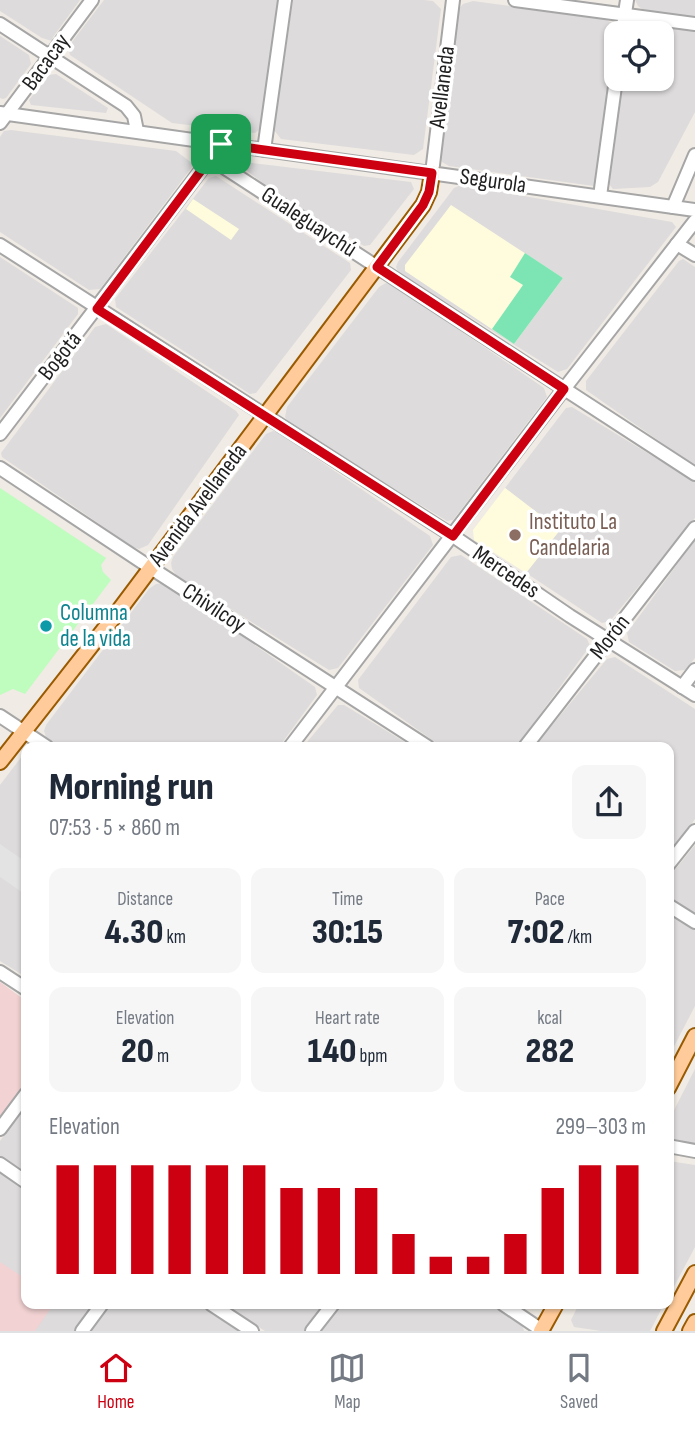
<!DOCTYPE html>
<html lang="en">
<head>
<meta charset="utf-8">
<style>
	body { margin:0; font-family:"Sofia Sans Condensed",sans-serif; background:#f6f6f7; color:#1f2937; height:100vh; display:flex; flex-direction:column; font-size:26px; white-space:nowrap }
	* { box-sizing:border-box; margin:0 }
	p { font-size:23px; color:#747a83 }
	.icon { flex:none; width:38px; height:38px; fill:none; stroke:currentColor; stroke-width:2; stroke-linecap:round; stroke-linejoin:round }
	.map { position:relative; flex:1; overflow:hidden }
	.panel { position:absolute; left:21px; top:742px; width:653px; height:567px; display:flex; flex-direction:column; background:#fff; border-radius:14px; box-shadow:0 2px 5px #0004 }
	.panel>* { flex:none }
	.controls { position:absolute; left:604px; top:21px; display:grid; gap:14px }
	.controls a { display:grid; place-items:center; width:70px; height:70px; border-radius:14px; background:#fff; box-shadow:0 2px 5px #0004; font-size:35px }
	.pin { position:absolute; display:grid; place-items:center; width:60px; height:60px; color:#fff; margin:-30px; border-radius:14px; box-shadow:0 4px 10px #0006 }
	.round { display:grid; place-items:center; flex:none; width:74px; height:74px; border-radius:14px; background:#f6f6f7 }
	.overview { display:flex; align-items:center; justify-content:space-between; height:119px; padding:0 28px }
	h1 { font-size:38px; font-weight:800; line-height:52px }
	.stats { display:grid; grid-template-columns:repeat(3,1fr); gap:10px; height:119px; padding:7px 28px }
	.stats div { display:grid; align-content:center; border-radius:14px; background:#f6f6f7; text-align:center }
	.stats b { font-size:35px; font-weight:800 }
	.stats small { font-size:19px; font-weight:400 }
	.stats p { font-size:19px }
	.chart { height:196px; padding:14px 28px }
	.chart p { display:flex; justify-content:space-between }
	.chart svg { width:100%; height:126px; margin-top:7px; stroke:#cd0011; stroke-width:6 }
	.menu { display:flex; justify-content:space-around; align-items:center; height:98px; border-top:2px solid #e0e1e3; background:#fff; font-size:19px; color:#747a83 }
	.menu a { display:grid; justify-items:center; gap:4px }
	.menu .current { color:#cd0011 }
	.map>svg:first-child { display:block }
	.residential { fill:#dddbdc }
	.commercial { fill:#f2d2d3 }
	.education { fill:#fffcde }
	.park { fill:#befdbe }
	.pitch { fill:#7de5b4 }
	.parking { fill:#e3e3e3 }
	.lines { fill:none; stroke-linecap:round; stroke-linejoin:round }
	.minor-casing { stroke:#a6a6a6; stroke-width:16 }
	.major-casing { stroke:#995a00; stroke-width:18 }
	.minor { stroke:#fff; stroke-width:12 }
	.major { stroke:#ffcb9a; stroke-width:14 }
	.route-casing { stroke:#fff; stroke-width:14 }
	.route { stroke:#cd0011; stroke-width:9 }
	.education-dot { fill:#8d6e63; stroke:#fff; stroke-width:2.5 }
	.culture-dot { fill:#0f9aa8; stroke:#fff; stroke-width:2.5 }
	.labels { text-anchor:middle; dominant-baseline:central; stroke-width:7; stroke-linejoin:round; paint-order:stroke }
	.street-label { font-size:23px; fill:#1f1f1f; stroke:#fff }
	.education-label { font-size:23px; fill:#785e54; stroke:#fff; text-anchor:start }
	.culture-label { font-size:23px; fill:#0d838f; stroke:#fff; text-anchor:start }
</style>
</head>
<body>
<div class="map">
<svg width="695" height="1331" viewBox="0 0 695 1331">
	<rect width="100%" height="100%" fill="#f0ebe4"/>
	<g class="residential">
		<polygon points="0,0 80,0 53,37 52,41 42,38 0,11"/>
		<polygon points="104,0 279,0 260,129 255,133 172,123 70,55 68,47"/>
		<polygon points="293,0 424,0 433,1 441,9 423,149 414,155 281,139 274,130"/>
		<polygon points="635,0 695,0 695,17 645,11 638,6"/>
		<polygon points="473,1 605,19 615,25 616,35 596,182 594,186 449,166 442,162 439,154 458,10 463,4"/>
		<polygon points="643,23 695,30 695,112 658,182 650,187 613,189 609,184 623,79 662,79 662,33 629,33 632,28 637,24"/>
		<polygon points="0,36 29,55 31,64 6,98 3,99 0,98"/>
		<polygon points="56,74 108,108 106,113 31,105 29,100 49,75"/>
		<polygon points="11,130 176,151 192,163 192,167 100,289 89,290 0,232 0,137 4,131"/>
		<polygon points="244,162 411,182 414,189 370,245 364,246 293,206 242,167"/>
		<polygon points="216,176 350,263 351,270 256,393 250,394 116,307 115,299 209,178"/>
		<polygon points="461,185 672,222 676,227 567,369 558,372 398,272 396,267 398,262 454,188"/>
		<polygon points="0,257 78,308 78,314 0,418"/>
		<polygon points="683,259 695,267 695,466 586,390 586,381 679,261"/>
		<polygon points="386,283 392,284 544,388 547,397 453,520 447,521 290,425 285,417 287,407 379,287"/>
		<polygon points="106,324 236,411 239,415 148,545 139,549 133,547 2,457 1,453 95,327"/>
		<polygon points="572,407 695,482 695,518 610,621 602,623 526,573 560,530 505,488 566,408"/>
		<polygon points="273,431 279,433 430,536 433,545 338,668 329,670 176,575 172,569 171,563 173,557 266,434"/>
		<polygon points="695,540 695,658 685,670 675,671 629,642 627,633"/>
		<polygon points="461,555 587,639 590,646 516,747 442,747 359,688 358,680 451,557"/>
		<polygon points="164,583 170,586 315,687 317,695 279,747 61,747 46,737 44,731 46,725 149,589 156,584"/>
		<polygon points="615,657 695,709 695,819 669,855 668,747 534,747 607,659"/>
		<polygon points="338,705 344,705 413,747 303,747"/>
		<polygon points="26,751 26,977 0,961 0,785"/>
		<polygon points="695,845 695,915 669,897 669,877"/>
		<polygon points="668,912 695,930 695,1006 669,1056"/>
		<polygon points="695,1069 695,1143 670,1140 669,1139 669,1120"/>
		<polygon points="26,1106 26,1174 0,1157 0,1141"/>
		<polygon points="669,1161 695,1165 695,1247 669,1296"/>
		<polygon points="0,1172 26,1189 26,1304 95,1304 74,1331 0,1331"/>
		<polygon points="110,1304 200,1304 241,1331 90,1331"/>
		<polygon points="223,1304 325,1304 305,1331 265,1331"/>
		<polygon points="341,1304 493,1304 518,1321 522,1325 524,1331 321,1331"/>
		<polygon points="579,1304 664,1304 650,1331 601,1331 574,1327 571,1320"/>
	</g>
	<g class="commercial">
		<polygon points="0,982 26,1001 26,1081 0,1119"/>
		<polygon points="0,1262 26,1279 26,1304 45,1304 51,1308 35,1331 0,1331"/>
	</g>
	<g class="education">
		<polygon points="193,199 239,229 231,240 186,209"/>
		<polygon points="451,205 563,278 514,344 405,271 405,265"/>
		<polygon points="505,488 560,530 526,573 474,540 473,530"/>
	</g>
	<polygon class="park" points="0,488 106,558 101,565 103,572 111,580 25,694 13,689 0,695"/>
	<polygon class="pitch" points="525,253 563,278 514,344 492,329 523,285 510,277"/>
	<polygon class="parking" points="0,844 26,862 26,895 0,877"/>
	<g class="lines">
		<g class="minor-casing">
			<g id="minor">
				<polyline points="515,0 695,24"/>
				<polyline points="0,24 126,106 134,116 137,131"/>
				<polyline points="622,33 627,0"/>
				<polyline points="0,113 695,210"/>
				<polyline points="0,123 92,0"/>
				<polyline points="221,144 221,161 225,168 695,474"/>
				<polyline points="264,150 285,0"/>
				<polyline points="432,173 453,0"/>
				<polyline points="600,196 616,79"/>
				<polyline points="673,207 695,155"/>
				<polyline points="677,244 695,255"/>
				<polyline points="0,245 453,536 570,616 695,695"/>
				<polyline points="0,434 221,144"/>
				<polyline points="0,468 151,568 428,747"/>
				<polyline points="682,687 695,670"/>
				<polyline points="0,716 47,747"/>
				<polyline points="290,747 564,389 695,221"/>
				<polyline points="525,747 695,528"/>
				<polyline points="668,865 695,831"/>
				<polyline points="668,905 695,922"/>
				<polyline points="0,972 26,989"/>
				<polyline points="0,1129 26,1094"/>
				<polyline points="668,1146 695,1151"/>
				<polyline points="0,1164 26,1182"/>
				<polyline points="211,1304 252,1331"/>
				<polyline points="503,1304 543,1331"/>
				<polyline points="82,1331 102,1304"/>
				<polyline points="312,1331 333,1304"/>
			</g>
		</g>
		<g class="major-casing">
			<g id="major">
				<polyline points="0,762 117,613 423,205 429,192 432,173"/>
				<polyline points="668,1088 695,1036"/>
				<polyline points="541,1331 556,1304"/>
				<polyline points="664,1331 695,1273"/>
				<polyline points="690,1331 695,1322"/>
			</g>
		</g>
		<use href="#minor" class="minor"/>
		<use href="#major" class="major"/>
	</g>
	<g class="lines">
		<g class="route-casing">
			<polygon id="route" points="221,144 432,173 429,192 423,205 377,267 564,389 453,536 97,309"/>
		</g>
		<use href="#route" class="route"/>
	</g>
	<circle class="education-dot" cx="515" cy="535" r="7"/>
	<circle class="culture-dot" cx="46" cy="626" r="7"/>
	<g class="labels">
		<g class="street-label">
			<text transform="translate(46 62) rotate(-54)">Bacacay</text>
			<text transform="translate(442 87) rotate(-83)">Avellaneda</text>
			<text transform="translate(493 181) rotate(8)">Segurola</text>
			<text transform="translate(309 222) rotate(33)">Gualeguaychú</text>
			<text transform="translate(60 356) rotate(-52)">Bogotá</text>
			<text transform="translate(198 505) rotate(-53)">Avenida Avellaneda</text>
			<text transform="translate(506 572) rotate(34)">Mercedes</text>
			<text transform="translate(214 608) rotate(33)">Chivilcoy</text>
			<text transform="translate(610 637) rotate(-52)">Morón</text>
		</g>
		<g class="education-label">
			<text x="529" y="522">Instituto La<tspan x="529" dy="26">Candelaria</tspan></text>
		</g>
		<g class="culture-label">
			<text x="60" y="613">Columna<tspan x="60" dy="26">de la vida</tspan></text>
		</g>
	</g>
</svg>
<div class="controls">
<a><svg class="icon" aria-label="locate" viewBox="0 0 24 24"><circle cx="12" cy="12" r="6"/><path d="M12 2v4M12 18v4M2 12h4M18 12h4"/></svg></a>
</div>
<div class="pin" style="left:221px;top:144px;background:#1e9e55"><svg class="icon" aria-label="arrive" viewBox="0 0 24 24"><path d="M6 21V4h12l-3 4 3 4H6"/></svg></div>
<section class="panel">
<div class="overview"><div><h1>Morning run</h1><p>07:53 · 5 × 860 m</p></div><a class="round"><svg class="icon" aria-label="share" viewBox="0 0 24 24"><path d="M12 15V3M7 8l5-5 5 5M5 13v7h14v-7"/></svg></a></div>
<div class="stats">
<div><p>Distance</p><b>4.30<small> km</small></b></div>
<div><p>Time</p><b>30:15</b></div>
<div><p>Pace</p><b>7:02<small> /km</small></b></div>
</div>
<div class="stats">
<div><p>Elevation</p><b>20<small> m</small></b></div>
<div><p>Heart rate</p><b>140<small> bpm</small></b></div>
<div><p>kcal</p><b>282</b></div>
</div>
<div class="chart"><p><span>Elevation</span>299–303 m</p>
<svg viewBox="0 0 160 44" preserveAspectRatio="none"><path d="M5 44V6M15 44V6M25 44V6M35 44V6M45 44V6M55 44V6M65 44V14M75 44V14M85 44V14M95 44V30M105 44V38M115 44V38M125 44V30M135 44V14M145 44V6M155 44V6"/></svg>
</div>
</section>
</div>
<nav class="menu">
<a class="current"><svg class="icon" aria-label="home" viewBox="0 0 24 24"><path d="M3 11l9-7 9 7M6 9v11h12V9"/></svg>Home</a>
<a><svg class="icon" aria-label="map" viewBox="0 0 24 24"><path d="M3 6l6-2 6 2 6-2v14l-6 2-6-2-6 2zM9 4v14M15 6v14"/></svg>Map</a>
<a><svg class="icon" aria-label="saved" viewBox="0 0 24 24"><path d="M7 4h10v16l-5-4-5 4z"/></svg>Saved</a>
</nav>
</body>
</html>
